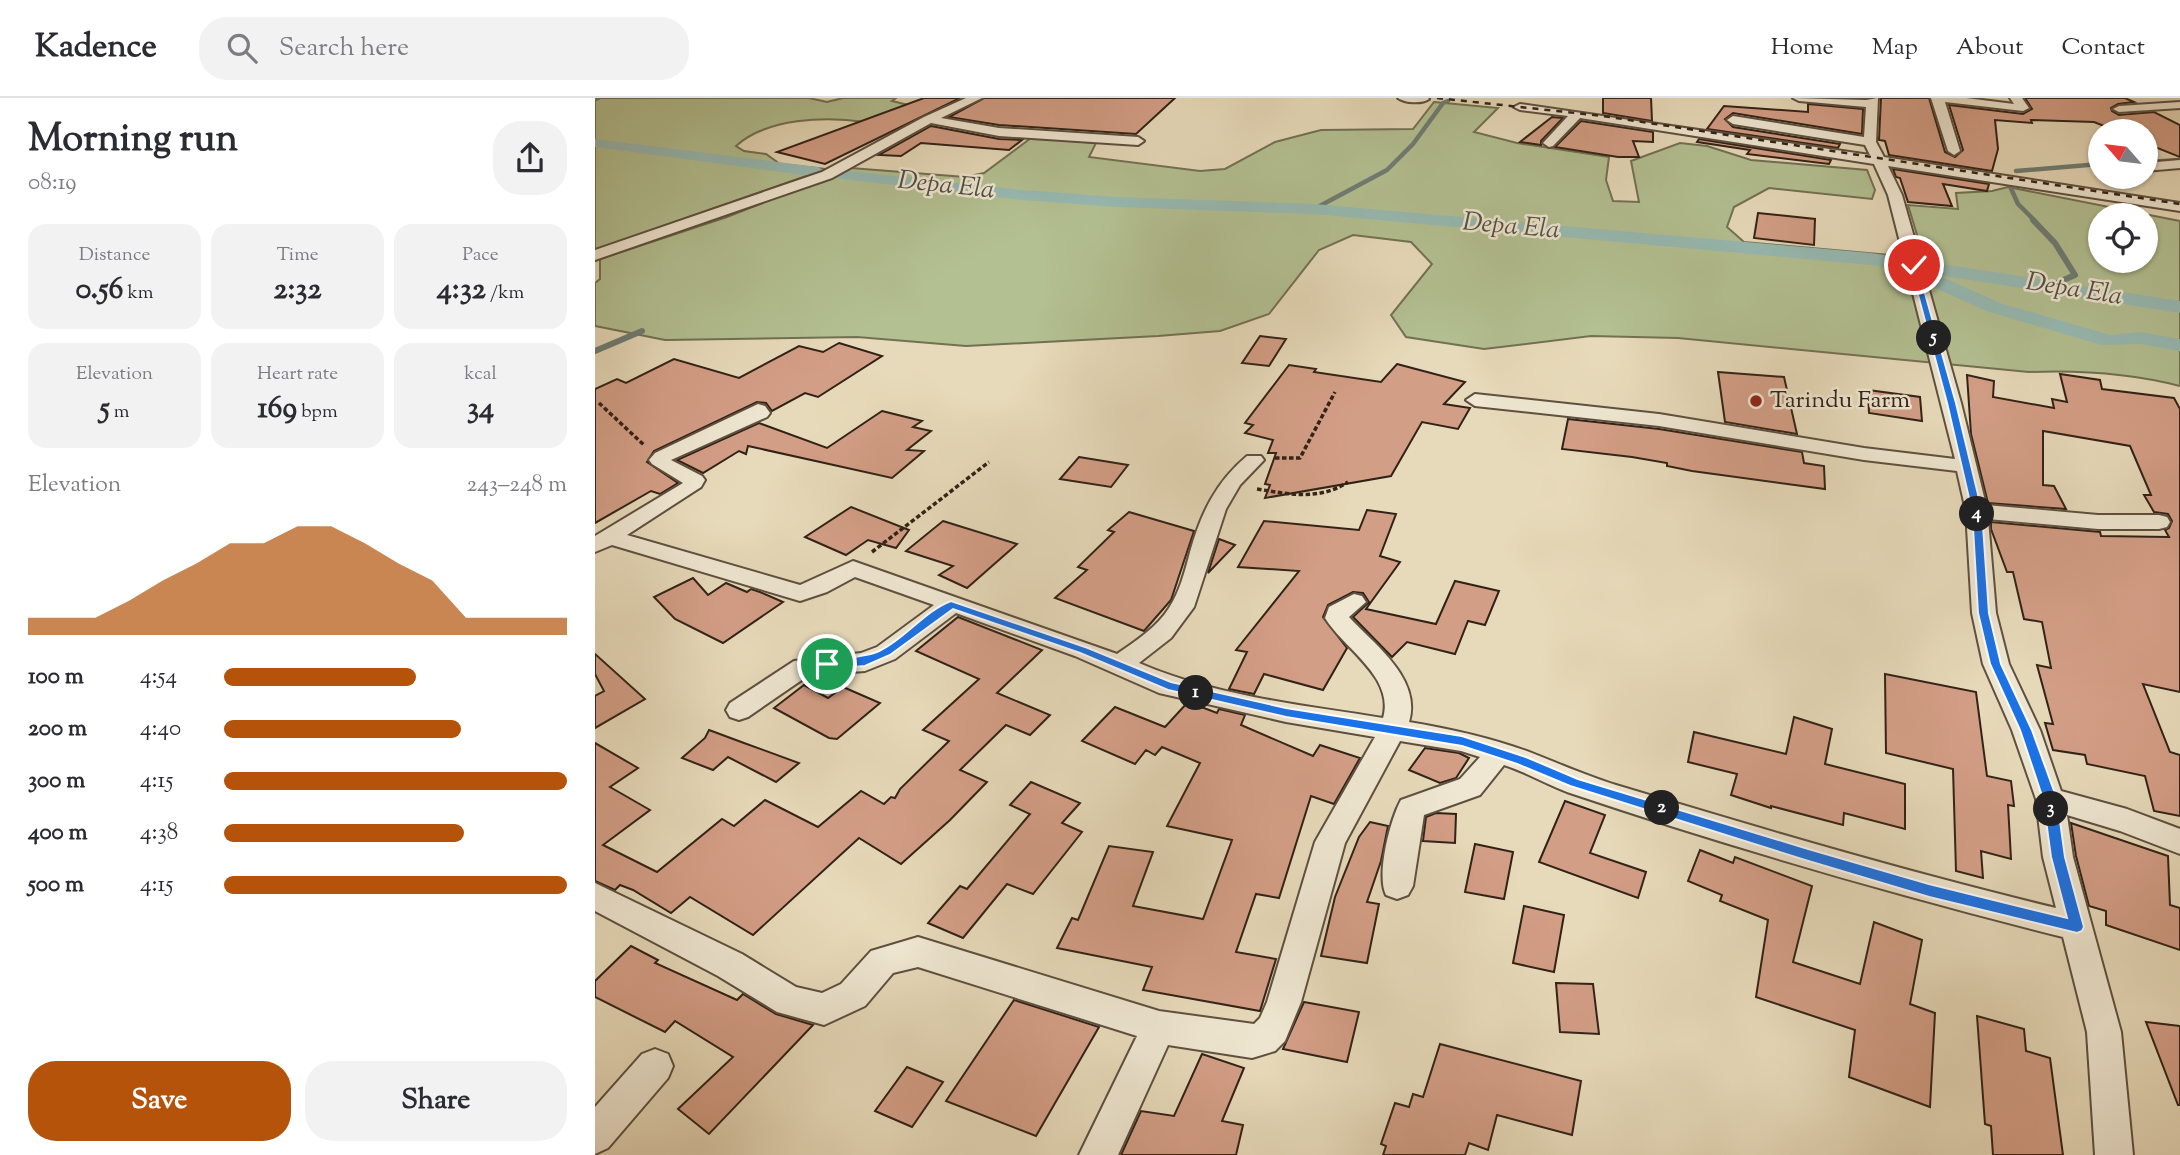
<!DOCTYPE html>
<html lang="en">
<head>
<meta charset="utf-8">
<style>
	body { margin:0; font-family:"Sorts Mill Goudy",serif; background:#f2f2f3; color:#2b2b33; height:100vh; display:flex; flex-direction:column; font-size:26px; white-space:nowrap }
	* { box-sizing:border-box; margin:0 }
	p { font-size:23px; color:#7c7c81 }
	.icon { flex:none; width:38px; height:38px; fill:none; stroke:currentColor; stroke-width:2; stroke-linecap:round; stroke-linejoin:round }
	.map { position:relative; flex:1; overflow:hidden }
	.sheet { display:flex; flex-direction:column; background:#fff; width:595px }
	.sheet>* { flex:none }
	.needle { width:46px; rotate:298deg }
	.controls { position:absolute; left:1493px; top:21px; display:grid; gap:14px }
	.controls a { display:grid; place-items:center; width:70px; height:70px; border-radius:50%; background:#fff; box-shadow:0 2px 5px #0004; font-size:35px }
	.pin { position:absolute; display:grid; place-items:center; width:60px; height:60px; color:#fff; margin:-30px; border:4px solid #fff; border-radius:50%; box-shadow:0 2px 7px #0007 }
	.km { position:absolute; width:35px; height:35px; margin:-18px; border-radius:50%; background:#222; color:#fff; font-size:19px; line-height:35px; text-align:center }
	.round { display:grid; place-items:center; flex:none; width:74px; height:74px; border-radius:28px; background:#f2f2f3 }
	.summary { display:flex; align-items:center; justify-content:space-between; height:119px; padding:0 28px }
	h1 { font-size:38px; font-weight:700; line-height:52px }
	.metrics { display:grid; grid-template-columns:repeat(3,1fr); gap:10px; height:119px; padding:7px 28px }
	.metrics div { display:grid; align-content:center; border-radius:18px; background:#f2f2f3; text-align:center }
	.metrics b { font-size:30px; font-weight:700 }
	.metrics small { font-size:19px; font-weight:400 }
	.metrics p { font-size:19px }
	.chart { height:196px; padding:14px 28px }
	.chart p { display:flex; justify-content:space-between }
	.chart svg { width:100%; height:126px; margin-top:7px; fill:#b45309; opacity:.7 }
	.cta { display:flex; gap:14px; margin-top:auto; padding:14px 28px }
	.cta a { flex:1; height:80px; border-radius:28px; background:#b45309; color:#fff; font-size:28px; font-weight:700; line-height:80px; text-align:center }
	.cta a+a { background:#f2f2f3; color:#2b2b33 }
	ul { padding:0 28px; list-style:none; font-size:23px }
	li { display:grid; grid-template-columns:112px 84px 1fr; align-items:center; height:52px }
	li i { height:18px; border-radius:9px; background:#b45309 }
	header { display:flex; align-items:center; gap:42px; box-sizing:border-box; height:98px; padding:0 35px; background:#fff; border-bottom:2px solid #e1e1e2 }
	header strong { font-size:33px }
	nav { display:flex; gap:38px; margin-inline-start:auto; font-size:24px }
	.search { width:490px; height:63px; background:#f2f2f3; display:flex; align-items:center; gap:18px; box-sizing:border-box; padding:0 24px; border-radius:28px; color:#7c7c81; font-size:26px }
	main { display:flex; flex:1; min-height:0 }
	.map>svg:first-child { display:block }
	.green { fill:#b3c092; stroke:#727154; stroke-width:2; fill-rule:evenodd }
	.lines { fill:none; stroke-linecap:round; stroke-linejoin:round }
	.stream-far1 { stroke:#6e7d75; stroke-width:4.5 }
	.stream { stroke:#6e7d75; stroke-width:6 }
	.canal { fill:#97bab3; fill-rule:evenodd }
	.building { fill:#d39e86; stroke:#312217; stroke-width:2 }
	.minor-casing { stroke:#5e5040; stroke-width:4 }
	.path { stroke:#312217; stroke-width:3.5; stroke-dasharray:4.5 2.5; stroke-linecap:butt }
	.minor { fill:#efe7d2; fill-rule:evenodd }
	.rail { stroke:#312217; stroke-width:2.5; stroke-dasharray:6 6; stroke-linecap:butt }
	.route { fill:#1a73e8; stroke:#fff; stroke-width:2 }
	.poi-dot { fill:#8f2418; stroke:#efe7d2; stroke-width:2.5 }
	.labels { text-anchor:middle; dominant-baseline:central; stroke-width:5; stroke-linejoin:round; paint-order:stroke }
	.far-poi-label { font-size:24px; fill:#312217; stroke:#efe7d2; text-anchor:start }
	.far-water-label { font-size:26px; font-style:italic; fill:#505046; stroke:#efe7d2 }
</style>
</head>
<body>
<header>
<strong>Kadence</strong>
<div class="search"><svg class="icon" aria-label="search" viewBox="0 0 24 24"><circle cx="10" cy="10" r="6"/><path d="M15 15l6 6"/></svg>Search here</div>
<nav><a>Home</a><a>Map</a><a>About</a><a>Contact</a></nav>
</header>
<main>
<section class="sheet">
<div class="summary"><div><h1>Morning run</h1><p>08:19</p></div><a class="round"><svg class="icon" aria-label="share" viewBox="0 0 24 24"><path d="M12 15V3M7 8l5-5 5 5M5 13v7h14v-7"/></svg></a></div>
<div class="metrics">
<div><p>Distance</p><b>0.56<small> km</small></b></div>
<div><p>Time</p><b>2:32</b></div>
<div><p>Pace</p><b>4:32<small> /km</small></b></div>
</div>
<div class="metrics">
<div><p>Elevation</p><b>5<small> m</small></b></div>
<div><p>Heart rate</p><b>169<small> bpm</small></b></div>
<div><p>kcal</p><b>34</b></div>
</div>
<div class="chart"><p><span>Elevation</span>243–248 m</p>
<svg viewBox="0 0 160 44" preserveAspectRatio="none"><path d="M0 44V38L10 38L20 38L30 32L40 25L50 19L60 12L70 12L80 6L90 6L100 12L110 19L120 25L130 38L140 38L150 38L160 38V44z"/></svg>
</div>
<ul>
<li><b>100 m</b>4:54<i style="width:56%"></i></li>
<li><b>200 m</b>4:40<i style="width:69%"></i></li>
<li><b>300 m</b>4:15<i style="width:100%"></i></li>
<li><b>400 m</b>4:38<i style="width:70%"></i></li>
<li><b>500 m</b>4:15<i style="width:100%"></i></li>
</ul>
<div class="cta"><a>Save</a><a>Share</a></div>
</section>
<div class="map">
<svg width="1585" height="1057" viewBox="0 0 1585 1057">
	<rect width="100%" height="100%" fill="#e7daba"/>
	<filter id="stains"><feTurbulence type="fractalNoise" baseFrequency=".00286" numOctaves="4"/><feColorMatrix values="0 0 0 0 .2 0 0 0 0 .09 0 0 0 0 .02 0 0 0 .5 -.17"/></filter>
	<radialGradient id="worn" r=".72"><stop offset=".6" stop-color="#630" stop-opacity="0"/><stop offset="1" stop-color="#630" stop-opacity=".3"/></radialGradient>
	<g class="green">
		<path d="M 0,0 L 214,0 L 232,4 L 248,0 L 301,0 L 297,3 L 338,13 C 329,19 312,30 300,32 C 289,35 281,26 270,24 C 230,18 172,20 141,48 L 149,53 L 171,56 L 185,66 L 231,71 L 0,152 Z"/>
		<path d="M 839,4 L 903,10 L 879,34 L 922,45 L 1014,59 L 1011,82 L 1018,103 L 1044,104 L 1036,63 L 1085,45 L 1112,48 L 1156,62 L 1272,72 L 1280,92 L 1277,101 L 1174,90 L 1139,109 L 1132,129 L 1149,144 L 1329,160 L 1313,107 L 1363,111 L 1361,95 L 1397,93 L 1413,89 L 1585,123 L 1585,288 C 1535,275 1485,272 1434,274 L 1083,240 L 996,238 L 889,251 L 811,239 L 796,217 L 837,166 L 816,144 L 758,137 L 724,152 L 674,216 L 625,233 L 563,238 L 371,248 L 262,239 L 70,242 L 0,228 L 0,185 L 5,181 L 5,161 L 132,119 L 256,70 L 370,79 L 389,75 L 436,40 L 501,45 L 494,59 L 605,73 L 630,71 L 680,44 L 726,32 L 818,31 ZM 1505,117 L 1550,117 L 1550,163 L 1505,163 Z"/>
	</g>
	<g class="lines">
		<g class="stream-far1">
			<polyline points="0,1 3,0"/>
			<polyline points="1550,64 1585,62"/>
			<polyline points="1421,73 1505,66"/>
			<polyline points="1414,86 1423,106 1440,123"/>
			<polyline points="719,111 792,72 818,46 848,5 853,3"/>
		</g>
		<g class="stream">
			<polyline points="1438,122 1460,145 1480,177 1455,188"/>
			<polyline points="0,253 47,233"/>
		</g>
		<g class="canal">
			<polygon points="0,41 223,69 231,74 223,79 0,49"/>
			<polygon points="245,72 428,92 522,99 719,106 1276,155 1585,203 1585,215 1343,177 1405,205 1515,237 1545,234 1585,241 1585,253 1545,246 1507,247 1391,213 1329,185 1326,181 1334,176 1276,167 719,116 522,109 428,102 239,80 237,77 239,74"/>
		</g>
	</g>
	<g class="building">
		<polygon points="329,0 365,0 230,66 182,54"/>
		<polygon points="389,0 580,0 541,36 404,27 354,19"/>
		<polygon points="1008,0 1056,0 1057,23 1008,15"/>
		<polygon points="1286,0 1334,0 1350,54 1360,59 1368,52 1354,7 1428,16 1437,11 1430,0 1530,0 1539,4 1523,6 1516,10 1517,13 1524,17 1559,14 1585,27 1585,59 1550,45 1550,33 1522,33 1499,24 1436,22 1437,25 1400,22 1403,51 1397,73 1294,57 1290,43 1284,42"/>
		<polygon points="1213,6 1268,11 1267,36 1138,15 1130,21 1138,29 1245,46 1243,50 1112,31 1129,8 1213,14"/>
		<polygon points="957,19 968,20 946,43 946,47 925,44"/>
		<polygon points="986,23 1058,34 1058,44 1038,43 1044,59 1023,59 960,49"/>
		<polygon points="336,28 404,41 427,42 414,52 326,45 306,58 284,57"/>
		<polygon points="1104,41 1236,62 1234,66 1152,56 1155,52 1102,44"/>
		<polygon points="1298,71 1394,86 1392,93 1348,86 1357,108 1313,104 1305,80 1301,79"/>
		<polygon points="1163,115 1220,121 1219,147 1159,140"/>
		<polygon points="665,238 691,241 674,268 647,265"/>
		<polygon points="244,245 287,258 223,299 210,295 177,313 171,305 162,304 59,353 52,364 83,385 65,396 56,393 0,425 0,291 22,281 31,285 79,261 144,280 204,248 228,254"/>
		<polygon points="802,266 870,284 849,306 875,310 863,331 827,324 796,378 670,400 675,387 670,386 681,355 673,355 678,342 650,335 658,327 650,325 694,267 721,271 719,274 786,284"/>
		<polygon points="1123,274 1189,279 1202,336 1130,324"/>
		<polygon points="1465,276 1505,282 1507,291 1579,300 1585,311 1585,594 1548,586 1575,654 1585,657 1585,718 1559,713 1550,678 1492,666 1490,657 1458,652 1450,625 1458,626 1442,567 1456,570 1447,524 1429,521 1418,474 1412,474 1396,431 1396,424 1505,434 1506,438 1574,439 1570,432 1574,430 1577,423 1573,416 1559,414 1549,397 1556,397 1535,348 1448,333 1448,387 1459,388 1471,411 1393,405 1376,336 1372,277 1399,283 1398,299 1459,310 1457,301 1472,304"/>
		<polygon points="1273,292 1325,299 1327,323 1274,315"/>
		<polygon points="287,313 327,323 318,329 336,333 312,352 329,353 297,380 153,348 151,356 144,353 108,375 82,362 164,325 232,350"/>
		<polygon points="973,321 1064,331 1207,354 1209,365 1229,368 1230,391 1097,373 1072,368 1072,365 1037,359 967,351"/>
		<polygon points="484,359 533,367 516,389 465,381"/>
		<polygon points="256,409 314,432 301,450 273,442 251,457 210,439"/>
		<polygon points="772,412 801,416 785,458 805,464 771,511 841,526 860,483 904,493 890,527 873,523 860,556 812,544 797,559 758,519 774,504 768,495 758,494 733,507 728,519 752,550 728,592 669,576 659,596 634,591 652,554 641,552 704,473 643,469 669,423 764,432"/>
		<polygon points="534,414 599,433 576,502 549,533 460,500 492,472 483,469 519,434 513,432"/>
		<polygon points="348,423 422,446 372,490 344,477 358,468 311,453"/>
		<polygon points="624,441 640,447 613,475"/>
		<polygon points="98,480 113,497 131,485 152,494 156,491 165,494 188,504 128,545 80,521 59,499"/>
		<polygon points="363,519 447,552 402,595 455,617 435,637 411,627 365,672 392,684 355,722 306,766 264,740 158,837 95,799 76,815 38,792 25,787 20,792 0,783 0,645 43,670 15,689 55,712 8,747 62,774 127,721 139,728 170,702 223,729 266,693 289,706 296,699 300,700 305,691 354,643 328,632 384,581 321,553"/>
		<polygon points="0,556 50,601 0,630 0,598 9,593 0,576"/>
		<polygon points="1290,576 1381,594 1392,678 1416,683 1419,708 1413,707 1416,761 1386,753 1388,780 1361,773 1358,671 1291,655"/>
		<polygon points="209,587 233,600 248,589 285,605 242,641 234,640 179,610"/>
		<polygon points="593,604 622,615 624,611 650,617 646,627 718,658 725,647 765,660 739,706 716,698 684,800 661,796 641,854 681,861 665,913 548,892 557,869 462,850 477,820 483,822 514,748 558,754 538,808 608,821 637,742 572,728 605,665 567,649 560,657 551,652 540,666 487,643 520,609 570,629"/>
		<polygon points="1199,619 1237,631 1230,666 1310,686 1310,731 1249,715 1248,727 1176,708 1176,710 1136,697 1142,676 1093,664 1099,634 1191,656"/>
		<polygon points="114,632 149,645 204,665 181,684 133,659 118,672 87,660 110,640"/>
		<polygon points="830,650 864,655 874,660 861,680 845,685 814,672"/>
		<polygon points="436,684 485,705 467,725 487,734 438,796 412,786 368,840 333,825 365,788 372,791 435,716 415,707"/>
		<polygon points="970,703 1010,717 995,755 1051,774 1043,800 944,764"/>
		<polygon points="841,715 861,716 860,745 828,743 831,719"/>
		<polygon points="775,724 793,728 786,763 772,804 784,806 772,865 726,858 740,799 764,739"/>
		<polygon points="1476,725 1573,758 1575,807 1585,810 1585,852 1511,827 1511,813 1494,808 1481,758"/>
		<polygon points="880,746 918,754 909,801 870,794"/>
		<polygon points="1105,752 1138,765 1140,759 1217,788 1198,864 1265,886 1279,824 1327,842 1315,906 1340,915 1335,1009 1254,979 1260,932 1161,899 1173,822 1125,803 1127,797 1093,783"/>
		<polygon points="929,808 969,817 959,874 918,865"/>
		<polygon points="36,848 63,862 60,865 142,902 148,896 181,916 218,927 114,1036 83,1011 138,959 80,923 70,934 0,899 0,883"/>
		<polygon points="961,885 998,886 1004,936 965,934"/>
		<polygon points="419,902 504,929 441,1038 351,1003"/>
		<polygon points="709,904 764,914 752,964 688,951"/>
		<polygon points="1382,918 1429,931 1431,953 1455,960 1468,1057 1398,1057 1396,1028 1390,1026"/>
		<polygon points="1551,924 1585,928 1585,1007 1583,1007"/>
		<polygon points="845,946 986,983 977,1037 902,1017 893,1052 874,1045 870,1057 788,1057 791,1048 786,1046 800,1005 814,1009 818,996 828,999"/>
		<polygon points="607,956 649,970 627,1023 648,1027 641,1057 526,1057 546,1013 579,1018"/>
		<polygon points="312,969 348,984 317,1029 280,1013"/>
	</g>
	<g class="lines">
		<g class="minor-casing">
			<g id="minor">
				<polygon points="371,0 387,0 346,20 404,30 543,39 549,43 543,47 404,38 336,25 237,80 0,162 0,152 227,74 329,19"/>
				<path d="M 803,0 L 833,0 L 834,1 C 827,6 810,5 803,0 Z"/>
				<path d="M 1198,0 L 1271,2 L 1283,0 L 1281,44 L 1289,59 L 1585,105 L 1585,113 L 1293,68 L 1307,97 L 1366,305 L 1391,407 L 1503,417 L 1564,417 L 1572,419 L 1575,424 L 1572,429 L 1564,431 L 1503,431 L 1393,421 L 1401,515 L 1414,566 L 1445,632 L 1466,693 L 1532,711 L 1585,731 L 1585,756 L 1525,733 L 1472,717 L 1478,759 L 1526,934 L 1538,1057 L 1500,1057 L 1492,934 L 1468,839 C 1301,797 1135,749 972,694 C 951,686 931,674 909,667 L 885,697 L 829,717 L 818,788 L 813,797 L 802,801 L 791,797 C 781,777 795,722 806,702 L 865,681 L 885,659 L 866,653 L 805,643 L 750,745 L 706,904 L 690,943 L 680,953 L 657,960 L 573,947 L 523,1057 L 484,1057 L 542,938 L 323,869 L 298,875 L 270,908 L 229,927 L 182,914 L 123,878 L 0,813 L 0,785 L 147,856 L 201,889 L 227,895 L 246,886 L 276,853 L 323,839 L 564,913 L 659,926 L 665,920 L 672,904 L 720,744 L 780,639 L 691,624 L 564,595 L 480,558 L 361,515 L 300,561 L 270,573 L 214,577 L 153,619 L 144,622 L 135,619 L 131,612 L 135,605 L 199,563 L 266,555 L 282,549 L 339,507 L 260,479 L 232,494 L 205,503 L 17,447 L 0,454 L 0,438 L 88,385 L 57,366 L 54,362 L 60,355 L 163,306 L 170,308 L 175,315 L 172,319 L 76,362 L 107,378 L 110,382 L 106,389 L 32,437 L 205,487 L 258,463 L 522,556 C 541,543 562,529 574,510 C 585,493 590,473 595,454 C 606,415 621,384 652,358 L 666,358 L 669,362 L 645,387 L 631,411 L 599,509 L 576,540 L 544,565 C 620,598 707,607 788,620 C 800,579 749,551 730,520 L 734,509 L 759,496 L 767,498 L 771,504 L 754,519 C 780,547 827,581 814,624 C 856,631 897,640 937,655 C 965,666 992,678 1021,687 C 1167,731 1312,774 1461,810 L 1448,759 L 1441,701 L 1417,632 L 1388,566 L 1377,515 L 1371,413 L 1362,373 L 1269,362 L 1064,328 L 880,308 L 871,302 L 880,296 L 1064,316 L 1269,350 L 1360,361 L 1293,97 L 1279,66 L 985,20 L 958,48 L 954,49 L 948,45 L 973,18 L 925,12 L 919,9 L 925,6 L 1275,57 L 1270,47 L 1138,26 L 1132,22 L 1138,18 L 1269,39 L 1271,9 L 1204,3 Z"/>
				<polygon points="1336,0 1371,0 1419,6 1415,0 1427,0 1434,10 1428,13 1350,4 1365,53 1359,57 1353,53"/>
				<polygon points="1585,4 1585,10 1524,14 1518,11 1524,8"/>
				<polygon points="1585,62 1585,70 1550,73 1550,65"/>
				<polygon points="60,951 73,956 78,968 73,980 13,1050 0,1056 0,1009 47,956"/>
			</g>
		</g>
		<g class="path">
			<polyline points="4,305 49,347"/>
			<polyline points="680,360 705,360 740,294"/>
			<path d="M 662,391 C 694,396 724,403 753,384"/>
			<polyline points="277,454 394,364"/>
		</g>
		<use href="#minor" class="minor"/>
		<polyline class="rail" points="842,0 1008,18 1585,106"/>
	</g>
	<path class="route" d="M 1319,165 L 1322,167 L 1361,305 L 1387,413 L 1394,515 L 1406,566 L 1437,632 L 1462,701 L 1470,759 L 1489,829 L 1487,833 L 1482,835 L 1334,799 L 1210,762 L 975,688 L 922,666 L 867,648 L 691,619 L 573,592 L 485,555 L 358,511 L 295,557 L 270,568 L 232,571 L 226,566 C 234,559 267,561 284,553 C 310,541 329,513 356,503 L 493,550 L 576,584 L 691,610 L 867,638 L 931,659 L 983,681 L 1210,750 L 1334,786 L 1472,820 L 1456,759 L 1448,701 L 1425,632 L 1395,566 L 1383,515 L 1377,413 L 1352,305 L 1315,167 Z"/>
	<circle class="poi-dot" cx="1161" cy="303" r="7"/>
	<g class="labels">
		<g class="far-poi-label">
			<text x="1175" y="303">Tarindu Farm</text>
		</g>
		<g class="far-water-label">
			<text transform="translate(351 88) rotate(6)">Depa Ela</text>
			<text transform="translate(916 129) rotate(5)">Depa Ela</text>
			<text transform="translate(1479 192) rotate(9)">Depa Ela</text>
		</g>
	</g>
	<rect width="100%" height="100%" filter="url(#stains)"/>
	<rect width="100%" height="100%" fill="url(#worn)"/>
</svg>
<div class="controls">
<a><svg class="needle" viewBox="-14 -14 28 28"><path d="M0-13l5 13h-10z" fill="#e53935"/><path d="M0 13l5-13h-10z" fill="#7c7c81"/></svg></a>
<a><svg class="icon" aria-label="locate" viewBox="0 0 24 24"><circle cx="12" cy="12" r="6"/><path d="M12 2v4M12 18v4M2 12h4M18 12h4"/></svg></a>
</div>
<div class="pin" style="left:232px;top:566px;background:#1e9e55"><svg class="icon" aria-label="arrive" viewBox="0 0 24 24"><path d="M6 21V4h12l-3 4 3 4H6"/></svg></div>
<div class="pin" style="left:1319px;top:167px;background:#d93025"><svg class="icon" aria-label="check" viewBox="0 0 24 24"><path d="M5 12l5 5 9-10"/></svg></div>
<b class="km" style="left:601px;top:595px">1</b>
<b class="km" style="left:1067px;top:710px">2</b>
<b class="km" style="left:1456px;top:711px">3</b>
<b class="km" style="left:1382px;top:416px">4</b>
<b class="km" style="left:1339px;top:240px">5</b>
</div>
</main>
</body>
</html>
